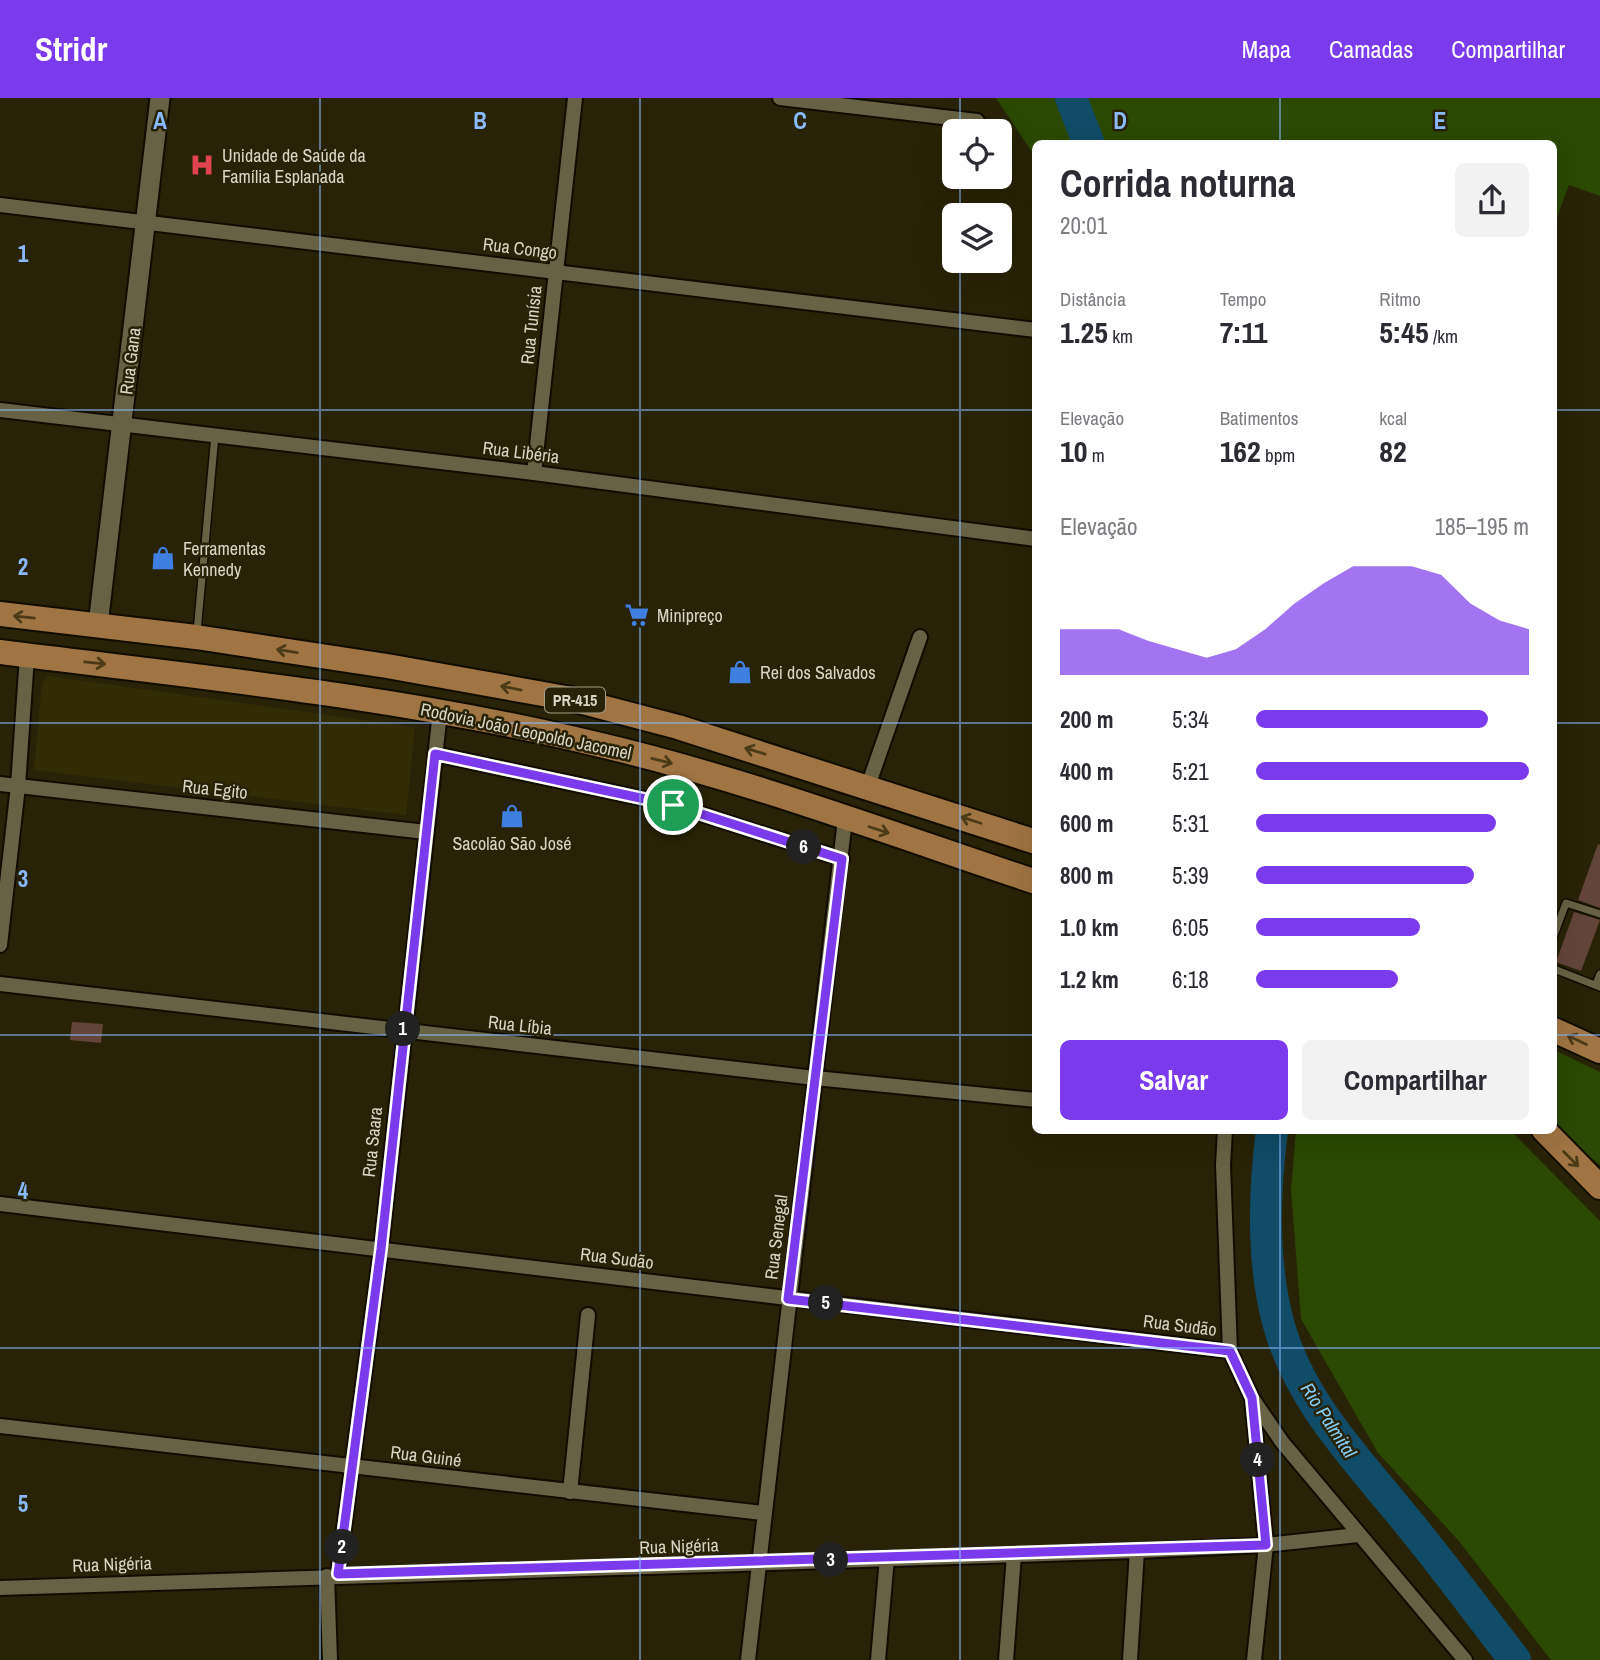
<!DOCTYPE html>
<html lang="pt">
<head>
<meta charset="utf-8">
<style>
	body { margin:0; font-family:"Archivo Narrow",sans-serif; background:#f2f2f3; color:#2b2b33; height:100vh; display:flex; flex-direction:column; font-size:26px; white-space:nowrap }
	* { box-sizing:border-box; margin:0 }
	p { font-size:23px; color:#7c7c81 }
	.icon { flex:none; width:38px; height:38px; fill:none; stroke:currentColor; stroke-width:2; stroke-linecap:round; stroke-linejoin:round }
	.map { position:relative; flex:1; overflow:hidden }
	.drawer { position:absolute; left:1032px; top:42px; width:525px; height:994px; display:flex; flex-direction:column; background:#fff; border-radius:10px; box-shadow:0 7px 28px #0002 }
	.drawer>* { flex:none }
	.tools { position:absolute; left:942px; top:21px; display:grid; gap:14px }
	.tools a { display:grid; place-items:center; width:70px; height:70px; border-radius:10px; background:#fff; box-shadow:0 7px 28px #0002; font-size:35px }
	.pin { position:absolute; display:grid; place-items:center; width:60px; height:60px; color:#fff; margin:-30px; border:4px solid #fff; border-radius:50%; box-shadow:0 2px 7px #0007 }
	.km { position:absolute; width:35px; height:35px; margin:-18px; border-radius:50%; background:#222; color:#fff; font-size:19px; line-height:35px; text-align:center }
	.round { display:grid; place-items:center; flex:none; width:74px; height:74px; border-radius:10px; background:#f2f2f3 }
	.overview { display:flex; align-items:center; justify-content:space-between; height:119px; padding:0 28px }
	h1 { font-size:38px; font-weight:700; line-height:52px }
	.figures { display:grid; grid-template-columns:repeat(3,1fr); gap:10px; height:119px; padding:7px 28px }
	.figures div { display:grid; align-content:center }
	.figures b { font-size:30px; font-weight:700 }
	.figures small { font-size:19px; font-weight:400 }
	.figures p { font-size:19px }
	.chart { height:196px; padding:14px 28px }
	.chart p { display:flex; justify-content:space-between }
	.chart svg { width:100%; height:126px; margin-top:7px; fill:#7c3aed; opacity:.7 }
	.primary-button { display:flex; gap:14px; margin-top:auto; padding:14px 28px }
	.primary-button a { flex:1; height:80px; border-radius:10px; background:#7c3aed; color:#fff; font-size:28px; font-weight:700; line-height:80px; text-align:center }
	.primary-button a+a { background:#f2f2f3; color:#2b2b33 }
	ul { padding:0 28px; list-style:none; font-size:23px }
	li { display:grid; grid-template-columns:112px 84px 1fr; align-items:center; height:52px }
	li i { height:18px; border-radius:9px; background:#7c3aed }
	header { display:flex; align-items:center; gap:42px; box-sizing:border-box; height:98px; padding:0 35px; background:#7c3aed; color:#fff }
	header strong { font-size:33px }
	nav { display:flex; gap:38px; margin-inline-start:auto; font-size:24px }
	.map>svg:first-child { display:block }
	.built { fill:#322c05 }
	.green { fill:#2b4902 }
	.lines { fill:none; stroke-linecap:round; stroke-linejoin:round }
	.river { stroke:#104b67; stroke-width:32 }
	.building { fill:#63443b }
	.service-casing { stroke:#110c00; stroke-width:10 }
	.minor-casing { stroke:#110c00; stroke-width:18 }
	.tertiary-casing { stroke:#110c00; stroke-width:23 }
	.trunk-casing { stroke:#110c00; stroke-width:28 }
	.service { stroke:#676243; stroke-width:7 }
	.minor { stroke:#676243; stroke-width:14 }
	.tertiary { stroke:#676243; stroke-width:19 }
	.trunk { stroke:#a07443; stroke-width:24 }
	.oneway { stroke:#4c3b18 }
	.route-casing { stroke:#fff; stroke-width:14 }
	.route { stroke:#7c3aed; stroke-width:9 }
	.grid { fill:none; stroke:#8abafc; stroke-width:2; stroke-opacity:0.55 }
	.labels { text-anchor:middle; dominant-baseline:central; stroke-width:5; stroke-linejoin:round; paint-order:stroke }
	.shield { fill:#282306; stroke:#a2a08b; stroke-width:2 }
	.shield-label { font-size:16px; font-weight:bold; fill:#d7d5c4 }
	.poi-label { font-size:18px; fill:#d7d5c4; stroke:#282306; text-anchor:start }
	.street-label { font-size:18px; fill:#d7d5c4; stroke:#282306 }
	.water-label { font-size:19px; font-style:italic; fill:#86cef7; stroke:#282306 }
	.grid-label { font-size:23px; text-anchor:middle; font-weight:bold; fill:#8abafc; stroke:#282306; stroke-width:5; stroke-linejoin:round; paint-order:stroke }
</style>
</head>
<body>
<header>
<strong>Stridr</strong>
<nav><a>Mapa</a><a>Camadas</a><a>Compartilhar</a></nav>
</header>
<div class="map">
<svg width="1600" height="1562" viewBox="0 0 1600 1562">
	<rect width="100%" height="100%" fill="#282306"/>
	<polygon class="built" points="48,578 415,629 406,717 34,672 42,585"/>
	<g class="green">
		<polygon points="996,0 1600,0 1600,98 1569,87 1554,127 1554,46 1036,46 1036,60"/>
		<polygon points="1554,952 1600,974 1600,1067 1577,1049 1554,1022"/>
		<polygon points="1296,1033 1511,1033 1600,1123 1600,1562 1551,1562 1458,1442 1378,1355 1301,1221 1291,1092"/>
	</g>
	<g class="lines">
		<g class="river">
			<polyline points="1071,0 1089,46"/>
			<path d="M 1272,1032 C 1264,1094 1262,1163 1278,1224 C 1299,1303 1357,1361 1407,1423 C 1444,1468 1479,1516 1515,1562"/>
		</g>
	</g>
	<g class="building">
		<polygon points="1598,746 1600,747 1600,810 1578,802"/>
		<polygon points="1574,814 1600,822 1581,873 1556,864"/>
		<polygon points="72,924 103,926 101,945 70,942"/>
	</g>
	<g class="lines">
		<g class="service-casing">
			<g id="service">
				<polyline points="197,534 215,337"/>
				<polyline points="1554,837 1566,805 1600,816"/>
				<polyline points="1554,871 1600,889"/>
				<polyline points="1596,886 1600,876"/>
			</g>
		</g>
		<g class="minor-casing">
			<g id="minor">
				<polyline points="780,0 977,23"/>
				<polyline points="0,107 1036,232"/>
				<polyline points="0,312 534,375 1036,441"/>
				<polyline points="534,375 575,0"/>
				<polyline points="435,656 673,707 842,761"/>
				<polyline points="0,686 426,734"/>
				<polyline points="868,688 920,539"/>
				<polyline points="0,847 18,688 27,558"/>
				<polyline points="0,886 815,980 1036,1002"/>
				<polyline points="1225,1032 1223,1067 1230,1253 1252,1300 1282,1344 1465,1562"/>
				<polyline points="0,1106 1230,1253"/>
				<polyline points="1252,1301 1266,1447 1254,1562"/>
				<polyline points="0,1328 763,1415"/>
				<polyline points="570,1394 588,1217"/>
				<polyline points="338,1476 381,1151 440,614"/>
				<polyline points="327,1478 330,1562"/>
				<polyline points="0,1490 1137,1453 1266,1447 1358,1437"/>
				<polyline points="748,1562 845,721"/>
				<polyline points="878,1562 887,1460"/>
				<polyline points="1006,1562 1014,1457"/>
				<polyline points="1130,1562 1137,1453"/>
			</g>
		</g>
		<g class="tertiary-casing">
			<polyline id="tertiary" points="98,527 160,0"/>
		</g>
		<g class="trunk-casing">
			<g id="trunk">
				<polyline points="0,516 196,539 387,568 571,601 678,629 1036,744"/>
				<path d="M 0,554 C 198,579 397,598 592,645 C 743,680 889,735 1036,784"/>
				<polyline points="1554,932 1600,953"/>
				<polyline points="1544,1032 1600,1089"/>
			</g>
		</g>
		<use href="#service" class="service"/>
		<use href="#minor" class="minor"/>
		<use href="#tertiary" class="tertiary"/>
		<use href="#trunk" class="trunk"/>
	</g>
	<defs><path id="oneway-shaft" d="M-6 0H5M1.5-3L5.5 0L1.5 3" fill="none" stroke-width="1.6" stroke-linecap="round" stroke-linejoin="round" transform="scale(1.75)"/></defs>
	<g class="oneway">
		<use href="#oneway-shaft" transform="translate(24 519) rotate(-174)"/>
		<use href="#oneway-shaft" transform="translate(287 553) rotate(-171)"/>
		<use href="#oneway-shaft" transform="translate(95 565) rotate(6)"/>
		<use href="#oneway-shaft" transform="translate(511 590) rotate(-169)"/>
		<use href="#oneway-shaft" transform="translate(755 653) rotate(-163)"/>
		<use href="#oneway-shaft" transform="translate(662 663) rotate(14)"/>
		<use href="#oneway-shaft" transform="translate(971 722) rotate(-162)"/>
		<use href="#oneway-shaft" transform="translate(879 732) rotate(18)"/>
		<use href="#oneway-shaft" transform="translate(1577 942) rotate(-155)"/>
		<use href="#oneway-shaft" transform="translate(1571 1061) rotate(45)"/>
	</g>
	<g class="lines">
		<g class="route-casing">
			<polygon id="route" points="435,656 673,707 842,761 788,1201 1230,1253 1252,1300 1266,1447 338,1476 381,1151"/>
		</g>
		<use href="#route" class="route"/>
	</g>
	<path class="grid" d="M 320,0 L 320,1562M 640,0 L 640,1562M 960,0 L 960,33M 1280,0 L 1280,46M 960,79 L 960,117M 960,163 L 960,1562M 0,312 L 1036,312M 1554,312 L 1600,312M 0,625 L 1036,625M 1554,625 L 1600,625M 0,937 L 1036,937M 1554,937 L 1600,937M 1280,1032 L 1280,1562M 0,1250 L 1600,1250"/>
	<defs>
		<g id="hospital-bare" transform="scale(1.89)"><path d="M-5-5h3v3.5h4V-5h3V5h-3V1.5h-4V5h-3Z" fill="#e0444e" stroke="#282306" stroke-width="2.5" paint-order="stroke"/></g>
		<g id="shop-bare" transform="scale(1.89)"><path d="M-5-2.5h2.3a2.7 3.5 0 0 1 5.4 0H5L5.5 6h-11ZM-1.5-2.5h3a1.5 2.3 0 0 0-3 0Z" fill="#3f7fe0" stroke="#282306" stroke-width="2.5" paint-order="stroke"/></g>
		<g id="supermarket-bare" transform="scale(1.89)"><path d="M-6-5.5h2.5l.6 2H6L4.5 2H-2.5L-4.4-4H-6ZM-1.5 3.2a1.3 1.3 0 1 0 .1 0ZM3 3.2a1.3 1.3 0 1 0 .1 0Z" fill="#3f7fe0" stroke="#282306" stroke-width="2.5" paint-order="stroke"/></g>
	</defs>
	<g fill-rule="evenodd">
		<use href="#hospital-bare" x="202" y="67"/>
		<use href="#shop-bare" x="163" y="460"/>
		<use href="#supermarket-bare" x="637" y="517"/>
		<use href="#shop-bare" x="740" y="574"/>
		<use href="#shop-bare" x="512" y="718"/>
	</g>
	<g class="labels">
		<rect class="shield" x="545" y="589.5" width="60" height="25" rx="5"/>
		<g class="shield-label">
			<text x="575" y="602">PR-415</text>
		</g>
		<g class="poi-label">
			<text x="222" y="57">Unidade de Saúde da<tspan x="222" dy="21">Família Esplanada</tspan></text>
			<text x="183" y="450">Ferramentas<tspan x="183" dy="21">Kennedy</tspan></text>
			<text x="657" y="517">Minipreço</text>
			<text x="760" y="574">Rei dos Salvados</text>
			<text x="512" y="745" text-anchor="middle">Sacolão São José</text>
		</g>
		<g class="street-label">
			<text transform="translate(520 150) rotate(7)">Rua Congo</text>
			<text transform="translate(531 227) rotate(-84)">Rua Tunísia</text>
			<text transform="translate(130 263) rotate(-83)">Rua Gana</text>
			<text transform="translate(521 354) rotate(7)">Rua Libéria</text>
			<text transform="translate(526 633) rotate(12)">Rodovia João Leopoldo Jacomel</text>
			<text transform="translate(215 691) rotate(6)">Rua Egito</text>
			<text transform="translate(520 927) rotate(6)">Rua Líbia</text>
			<text transform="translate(372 1044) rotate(-84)">Rua Saara</text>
			<text transform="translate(776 1139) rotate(-83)">Rua Senegal</text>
			<text transform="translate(617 1160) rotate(7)">Rua Sudão</text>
			<text transform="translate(1180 1227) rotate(7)">Rua Sudão</text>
			<text transform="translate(426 1358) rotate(7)">Rua Guiné</text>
			<text transform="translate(679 1448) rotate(-2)">Rua Nigéria</text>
			<text transform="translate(112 1466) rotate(-2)">Rua Nigéria</text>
		</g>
		<g class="water-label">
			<text transform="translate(1329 1322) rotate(57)">Rio Palmital</text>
		</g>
	</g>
	<g class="grid-label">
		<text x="160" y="31">A</text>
		<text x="480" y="31">B</text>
		<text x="800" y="31">C</text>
		<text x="1120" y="31">D</text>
		<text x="1440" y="31">E</text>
		<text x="23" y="164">1</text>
		<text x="23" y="477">2</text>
		<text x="23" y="789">3</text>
		<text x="23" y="1101">4</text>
		<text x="23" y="1414">5</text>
	</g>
</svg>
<div class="tools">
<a><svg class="icon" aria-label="locate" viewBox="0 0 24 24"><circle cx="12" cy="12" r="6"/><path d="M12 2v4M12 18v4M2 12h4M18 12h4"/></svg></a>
<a><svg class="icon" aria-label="layers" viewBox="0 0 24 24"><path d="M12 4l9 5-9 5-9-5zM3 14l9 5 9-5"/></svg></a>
</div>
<div class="pin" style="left:673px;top:707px;background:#1e9e55"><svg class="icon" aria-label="arrive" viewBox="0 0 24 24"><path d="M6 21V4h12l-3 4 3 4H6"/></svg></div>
<b class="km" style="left:403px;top:931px">1</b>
<b class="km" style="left:342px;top:1449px">2</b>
<b class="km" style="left:831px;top:1462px">3</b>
<b class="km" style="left:1258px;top:1362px">4</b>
<b class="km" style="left:826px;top:1205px">5</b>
<b class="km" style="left:804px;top:749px">6</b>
<section class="drawer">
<div class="overview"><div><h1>Corrida noturna</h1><p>20:01</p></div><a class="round"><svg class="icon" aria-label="share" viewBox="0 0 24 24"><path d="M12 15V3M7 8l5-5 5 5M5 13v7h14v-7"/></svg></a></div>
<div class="figures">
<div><p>Distância</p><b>1.25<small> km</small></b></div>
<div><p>Tempo</p><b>7:11</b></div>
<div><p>Ritmo</p><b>5:45<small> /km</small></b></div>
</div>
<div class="figures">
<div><p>Elevação</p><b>10<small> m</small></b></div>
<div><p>Batimentos</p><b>162<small> bpm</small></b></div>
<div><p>kcal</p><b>82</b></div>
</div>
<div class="chart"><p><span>Elevação</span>185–195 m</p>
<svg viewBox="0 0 160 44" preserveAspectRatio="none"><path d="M0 44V28L10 28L20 28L30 32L40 35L50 38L60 35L70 28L80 19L90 12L100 6L110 6L120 6L130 9L140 19L150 25L160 28V44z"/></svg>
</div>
<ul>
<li><b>200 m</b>5:34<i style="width:85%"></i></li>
<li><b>400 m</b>5:21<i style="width:100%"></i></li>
<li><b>600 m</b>5:31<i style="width:88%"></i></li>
<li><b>800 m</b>5:39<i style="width:80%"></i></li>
<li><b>1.0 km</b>6:05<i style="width:60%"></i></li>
<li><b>1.2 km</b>6:18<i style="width:52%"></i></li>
</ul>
<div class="primary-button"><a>Salvar</a><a>Compartilhar</a></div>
</section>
</div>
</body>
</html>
